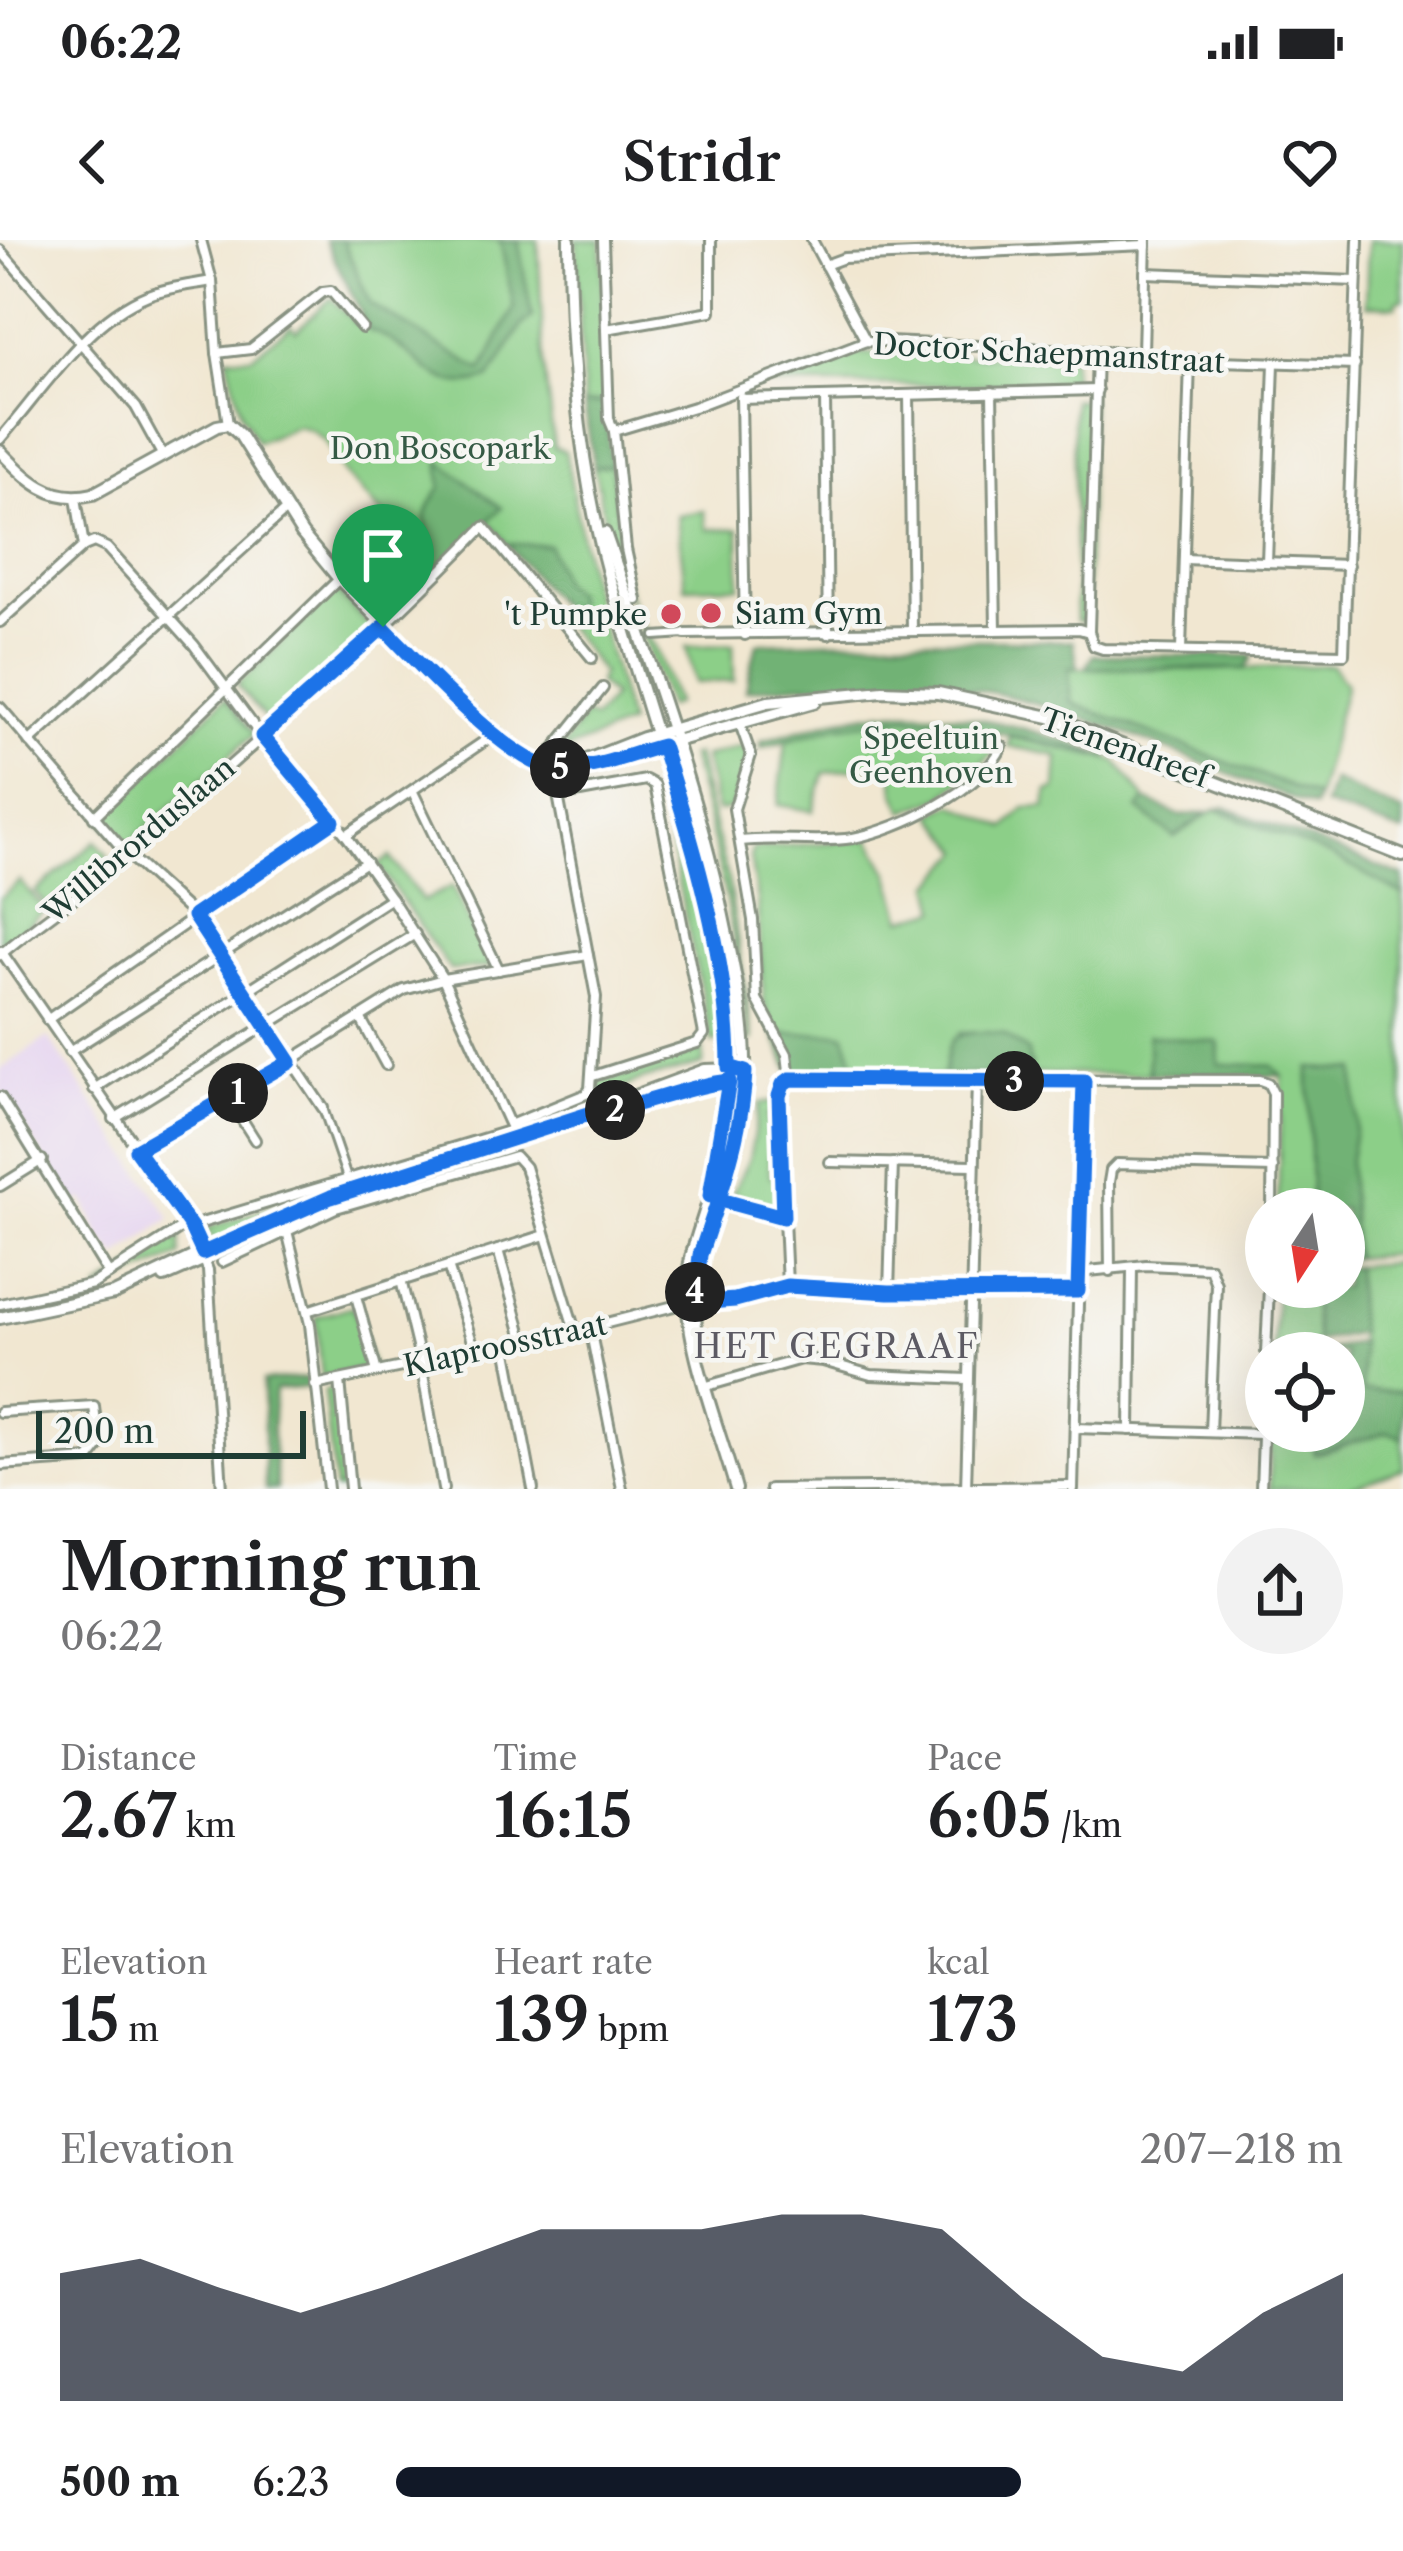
<!DOCTYPE html>
<html lang="en">
<head>
<meta charset="utf-8">
<style>
	body { margin:0; font-family:"Libre Caslon Text",serif; background:#f2f2f2; color:#202124; height:100vh; display:flex; flex-direction:column; font-size:45px; white-space:nowrap }
	* { box-sizing:border-box; margin:0 }
	p { font-size:39px; color:#757577 }
	.icon { flex:none; width:66px; height:66px; fill:none; stroke:currentColor; stroke-width:2; stroke-linecap:round; stroke-linejoin:round }
	.map { position:relative; height:1249px; overflow:hidden }
	.side { display:flex; flex-direction:column; background:#fff; flex:1 }
	.side>* { flex:none }
	.needle { width:78px; rotate:192deg }
	.fabs { position:absolute; left:1245px; top:948px; display:grid; gap:24px }
	.fabs a { display:grid; place-items:center; width:120px; height:120px; border-radius:50%; background:#fff; box-shadow:0 12px 48px #0002; font-size:60px }
	.scale { position:absolute; left:36px; bottom:30px; width:270px; box-sizing:border-box; padding-left:12px; border:6px solid #1f3d34; border-top:0; font-size:33px; line-height:42px; white-space:nowrap; color:#1f3d34; -webkit-text-stroke:9px #f6f6f2; paint-order:stroke }
	.pin { position:absolute; display:grid; place-items:center; width:102px; height:102px; color:#fff; margin:-123px -51px; border-radius:50% 50% 50% 0; rotate:-45deg; box-shadow:0 0 12px #0007 }
	.pin .icon { rotate:45deg }
	.km { position:absolute; width:60px; height:60px; margin:-30px; border-radius:50%; background:#222; color:#fff; font-size:33px; line-height:60px; text-align:center }
	.round { display:grid; place-items:center; flex:none; width:126px; height:126px; border-radius:63px; background:#f2f2f2 }
	.headline { display:flex; align-items:center; justify-content:space-between; height:204px; padding:0 60px }
	h1 { font-size:66px; font-weight:600; line-height:90px }
	.metrics { display:grid; grid-template-columns:repeat(3,1fr); gap:18px; height:204px; padding:12px 60px }
	.metrics div { display:grid; align-content:center }
	.metrics b { font-size:60px; font-weight:600 }
	.metrics small { font-size:33px; font-weight:400 }
	.metrics p { font-size:33px }
	.chart { height:336px; padding:24px 60px }
	.chart p { display:flex; justify-content:space-between }
	.chart svg { width:100%; height:216px; margin-top:12px; fill:#111827; opacity:.7 }
	ul { padding:0 60px; list-style:none; font-size:39px }
	li { display:grid; grid-template-columns:192px 144px 1fr; align-items:center; height:90px }
	li i { height:30px; border-radius:15px; background:#111827 }
	.status { display:flex; justify-content:space-between; align-items:center; height:84px; padding:0 60px; background:#fff; direction:ltr }
	.status svg { height:33px; fill:currentColor }
	header { display:flex; justify-content:space-between; align-items:center; height:156px; padding:0 60px; background:#fff; font-size:54px; font-weight:600 }
	.map>svg:first-child { display:block }
	.built { fill:#e5d3f0 }
	.green { fill:#8ccf88; stroke:#56865e; stroke-width:3 }
	.forest { fill:#71b274; stroke:#487854; stroke-width:3 }
	.lines { fill:none; stroke-linecap:round; stroke-linejoin:round }
	.pedestrian-casing { stroke:#889282; stroke-width:12 }
	.minor-casing { stroke:#889282; stroke-width:14 }
	.tertiary-casing { stroke:#889282; stroke-width:16 }
	.pedestrian { stroke:#fff; stroke-width:6 }
	.minor { stroke:#fff; stroke-width:8 }
	.tertiary { stroke:#fff; stroke-width:10 }
	.route-casing { stroke:#fff; stroke-width:24 }
	.route { stroke:#1a73e8; stroke-width:15 }
	.poi-dot { fill:#d1495b; stroke:#f6f6f2; stroke-width:4.5 }
	.labels { text-anchor:middle; dominant-baseline:central; stroke-width:9; stroke-linejoin:round; paint-order:stroke }
	.street-label { font-size:30px; fill:#1f3d34; stroke:#f6f6f2 }
	.park-label { font-size:30px; fill:#355a45; stroke:#f6f6f2 }
	.poi-label { font-size:30px; fill:#1f3d34; stroke:#f6f6f2; text-anchor:start }
	.neighbourhood-label { font-size:33px; letter-spacing:3px; fill:#5c5a63; stroke:#f6f6f2 }
</style>
</head>
<body>
<div class="status"><b>06:22</b><svg viewBox="0 0 49 12"><path d="M0 12V9h3v3zM5 12V6h3v6zM10 12V3h3v9zM15 12V0h3v12zM26 1h20v11H26zM47 4h2v5h-2z"/></svg></div>
<header><svg class="icon" aria-label="back" viewBox="0 0 24 24"><path d="M15 5l-7 7 7 7"/></svg>Stridr<svg class="icon" aria-label="heart" viewBox="0 0 24 24"><path d="M12 20l-8-8c-3-5 5-10 8-4 3-6 11-1 8 4z"/></svg></header>
<div class="map">
<svg width="1403" height="1249" viewBox="0 0 1403 1249">
	<rect width="100%" height="100%" fill="#f6f6f2"/>
	<filter id="ink" filterUnits="userSpaceOnUse"><feTurbulence type="fractalNoise" baseFrequency=".00833" numOctaves="2"/><feDisplacementMap in="SourceGraphic" scale="24" xChannelSelector="R" yChannelSelector="G"/><feConvolveMatrix kernelMatrix="1 2 1 2 8 2 1 2 1" color-interpolation-filters="sRGB"/></filter>
	<filter id="wash" filterUnits="userSpaceOnUse"><feTurbulence type="fractalNoise" baseFrequency=".004" numOctaves="4" result="noise"/><feDisplacementMap in="SourceGraphic" scale="48" xChannelSelector="R" yChannelSelector="G"/><feGaussianBlur stdDeviation="2.7" result="paint"/><feColorMatrix in="noise" values="0 0 0 0 0 0 0 0 0 0 0 0 0 0 0 0 0 1.4 0 .05"/><feComposite in="paint" operator="in"/></filter>
	<g filter="url(#wash)">
		<rect width="100%" height="100%" fill="#f1e7d1"/>
		<polygon class="built" points="48,797 171,978 117,1017 101,998 84,959 74,964 0,849 0,830"/>
		<g class="green">
			<polygon points="343,0 538,0 544,126 554,207 565,211 591,347 629,484 559,513 585,475 594,479 613,456 598,443 602,433 565,384 565,373 489,281 386,377 336,323 349,311 358,321 390,290 390,282 345,235 324,200 311,190 297,186 257,202 242,175 227,117 252,116 291,85 296,91 331,58 355,83 370,64"/>
			<polygon points="576,0 601,0 606,162 584,164"/>
			<polygon points="1368,0 1403,0 1403,59 1397,60 1396,66 1366,65"/>
			<polygon points="855,113 1072,118 1072,145 772,145 772,142"/>
			<polygon points="1073,160 1091,160 1086,381 1076,381"/>
			<polygon points="611,225 626,342 634,369 659,416 676,463 668,467 610,305 594,227"/>
			<polygon points="704,271 707,289 739,289 740,346 685,347 677,275"/>
			<polygon points="336,350 372,388 268,482 237,445"/>
			<polygon points="733,404 734,441 695,443 686,407"/>
			<polygon points="1331,425 1346,444 1317,557 1071,463 1069,428 1215,430"/>
			<polygon points="225,458 254,494 125,607 101,581"/>
			<polygon points="905,476 996,486 992,514 942,557 904,571 895,551 892,523 824,533 813,571 778,565 787,495 830,483"/>
			<path d="M 1010,497 L 1116,521 L 1146,560 L 1139,569 L 1174,597 L 1216,569 L 1332,616 L 1403,655 L 1403,1014 L 1354,1018 L 1349,924 L 1356,885 L 1354,830 L 1309,829 L 1311,969 L 1278,969 L 1282,836 L 1272,826 L 1218,824 L 1219,805 L 1149,795 L 1149,834 L 1031,834 L 1032,824 C 1006,792 999,791 959,793 L 943,836 L 859,838 L 843,794 L 774,794 L 764,762 L 757,659 L 750,617 L 753,609 L 870,599 L 889,632 L 903,679 L 938,670 L 932,645 L 962,611 L 933,574 L 953,564 L 1006,588 L 1025,568 L 1046,567 L 1048,551 L 1056,549 L 1058,516 L 1008,506 Z"/>
			<polygon points="746,505 748,520 731,569 717,571 704,517"/>
			<path d="M 696,515 L 729,644 L 753,800 L 749,801 C 737,704 718,610 690,516 Z"/>
			<polygon points="661,525 703,679 722,800 712,802 654,528"/>
			<polygon points="96,601 109,617 48,667 35,652"/>
			<polygon points="390,617 423,661 452,646 491,727 450,730 378,625"/>
			<polygon points="20,641 45,670 4,706 0,701 0,658"/>
			<polygon points="703,809 703,824 641,840 531,890 534,881 591,860 597,843"/>
			<polygon points="760,863 776,863 775,873 767,875 770,936 778,941 779,964 774,969 732,954 749,919"/>
			<polygon points="328,948 329,951 215,1001 205,989"/>
			<polygon points="180,995 180,1016 98,1050"/>
			<polygon points="1403,1022 1403,1152 1362,1152 1355,1026"/>
			<polygon points="1276,1047 1312,1047 1317,1102 1274,1113"/>
			<polygon points="353,1066 373,1127 322,1137 316,1077"/>
			<polygon points="335,1147 345,1249 335,1249 324,1151"/>
			<polygon points="1271,1191 1315,1191 1315,1214 1388,1192 1403,1198 1403,1229 1345,1249 1270,1249"/>
		</g>
		<g class="forest">
			<path d="M 325,0 L 343,0 L 370,64 L 482,131 L 514,68 L 500,0 L 518,0 L 532,77 L 522,85 L 490,138 C 432,161 420,106 370,91 Z"/>
			<polygon points="606,162 611,225 594,227 584,164"/>
			<path d="M 440,222 L 502,268 L 386,377 L 336,323 L 349,311 L 383,351 L 434,311 C 422,284 422,271 441,248 Z"/>
			<polygon points="507,304 549,305 562,343 575,354 575,363 565,373"/>
			<path d="M 897,399 L 1073,401 L 1078,428 L 1069,428 L 1071,463 L 1317,557 L 1314,567 C 1211,529 1109,480 1003,455 C 934,439 816,440 746,450 L 757,403 Z"/>
			<polygon points="1093,415 1253,416 1245,429 1086,428"/>
			<path d="M 881,472 C 960,468 1037,489 1110,517 L 943,481 L 905,478 L 834,487 L 761,508 L 761,501 L 830,481 Z"/>
			<polygon points="1332,540 1403,573 1403,593 1324,565"/>
			<polygon points="1146,560 1181,576 1209,572 1174,597 1138,569"/>
			<polygon points="1224,567 1403,636 1403,655 1332,616 1216,569"/>
			<path d="M 985,792 L 1004,794 L 1028,812 L 1031,834 L 943,836 C 950,800 945,794 985,792 Z"/>
			<polygon points="837,793 845,795 859,838 793,838 774,794"/>
			<polygon points="1148,795 1218,802 1219,824 1272,826 1282,836 1149,834"/>
			<polygon points="1309,828 1355,830 1356,885 1349,924 1354,1018 1344,1022 1344,969 1311,969"/>
			<polygon points="1355,1026 1359,1093 1317,1102 1312,1047 1344,1047 1344,1029"/>
			<polygon points="1361,1102 1362,1151 1403,1152 1403,1198 1388,1192 1314,1214 1315,1191 1344,1191 1344,1113 1318,1113"/>
			<polygon points="309,1138 310,1147 275,1150 272,1191 277,1249 265,1249 263,1141"/>
		</g>
	</g>
	<g filter="url(#ink)">
		<g class="lines">
			<g class="pedestrian-casing">
				<g id="pedestrian">
					<polyline points="655,396 685,394"/>
					<polyline points="323,868 347,938"/>
					<polyline points="697,1063 735,1060 787,1045"/>
				</g>
			</g>
			<g class="minor-casing">
				<g id="minor">
					<polyline points="201,0 212,41 217,113 228,184"/>
					<polyline points="603,0 609,179 614,191 626,309 637,360"/>
					<polyline points="812,0 866,101"/>
					<polyline points="0,10 136,167 163,216"/>
					<polyline points="825,25 844,18 1146,5"/>
					<polyline points="1145,33 1356,41"/>
					<polyline points="606,89 711,71 711,0"/>
					<polyline points="1143,112 1146,0"/>
					<polyline points="217,113 251,109 323,52 331,51 362,88"/>
					<polyline points="992,152 996,389"/>
					<polyline points="909,155 912,390"/>
					<polyline points="741,157 745,395"/>
					<polyline points="825,157 828,394"/>
					<polyline points="741,159 1097,150"/>
					<polyline points="614,191 694,167 866,101 1143,113 1151,119 1355,125"/>
					<path d="M 0,199 C 43,150 86,80 148,55 C 168,47 191,45 212,41"/>
					<polyline points="84,306 94,302 107,308 194,405 262,497 346,595 391,658 443,739 516,899"/>
					<polyline points="1184,319 1348,325"/>
					<polyline points="1267,322 1274,123"/>
					<polyline points="0,382 84,306 76,258"/>
					<polyline points="1089,392 1097,113"/>
					<polyline points="685,394 1079,389 1089,392 1094,406 1103,409 1344,414 1358,0"/>
					<polyline points="1181,410 1190,121"/>
					<polyline points="0,467 127,614 195,676 323,868"/>
					<polyline points="740,484 751,515 734,569 753,680 757,759 787,814 790,839"/>
					<polyline points="29,502 286,270"/>
					<polyline points="413,552 499,730"/>
					<polyline points="558,556 646,540 655,545 704,794 697,803 593,836"/>
					<polyline points="94,577 339,339"/>
					<polyline points="346,595 495,494"/>
					<path d="M 740,601 C 778,596 816,604 853,598 C 898,590 984,549 1002,506"/>
					<polyline points="1,711 191,987 208,1030 222,1249"/>
					<path d="M 0,715 C 35,685 74,660 109,630 C 238,520 367,408 484,287 L 592,418"/>
					<polyline points="361,779 386,825"/>
					<polyline points="47,780 333,581"/>
					<polyline points="69,812 366,622"/>
					<polyline points="790,839 1260,840 1268,843 1273,853 1272,969"/>
					<polyline points="790,839 783,845 779,867 787,1045 889,1052 1079,1051"/>
					<polyline points="94,849 391,658"/>
					<polyline points="0,857 109,1034"/>
					<polyline points="229,859 255,900"/>
					<polyline points="114,879 415,694"/>
					<polyline points="510,885 586,854 590,849 596,757 555,539 553,510 603,448"/>
					<polyline points="136,910 229,859 404,750 443,739 588,715"/>
					<polyline points="830,922 973,925"/>
					<polyline points="0,946 42,920"/>
					<polyline points="715,958 783,977"/>
					<polyline points="287,991 310,1084 328,1249"/>
					<polyline points="498,1010 524,1102"/>
					<polyline points="222,1022 336,968 515,916 525,927 575,1091"/>
					<polyline points="448,1026 475,1111"/>
					<polyline points="1110,1031 1109,942 1111,930 1117,924 1273,928"/>
					<polyline points="1079,1032 1146,1025 1210,1028 1216,1044 1210,1192"/>
					<polyline points="401,1040 421,1123 443,1249"/>
					<polyline points="889,1052 893,923"/>
					<polyline points="356,1056 377,1132"/>
					<polyline points="0,1064 93,1044 178,990 512,890"/>
					<polyline points="307,1071 545,995"/>
					<polyline points="590,1088 622,1249"/>
					<polyline points="506,1106 533,1249"/>
					<polyline points="1266,1113 1269,1047"/>
					<polyline points="340,1140 350,1249"/>
					<polyline points="315,1145 575,1091 682,1064"/>
					<polyline points="707,1146 801,1119 823,1121 871,1135 967,1139"/>
					<polyline points="0,1172 94,1166 99,1206 89,1219 0,1225"/>
					<polyline points="1075,1188 1262,1194"/>
					<polyline points="1130,1190 1132,1028"/>
					<polyline points="770,1249 1073,1246"/>
					<polyline points="966,1249 977,841"/>
					<polyline points="1073,1249 1084,841"/>
					<polyline points="1261,1249 1266,1119"/>
				</g>
			</g>
			<g class="tertiary-casing">
				<g id="tertiary">
					<path d="M 569,0 C 569,111 579,225 608,333 C 647,479 704,620 726,771 C 734,830 726,893 711,951 C 703,983 688,1014 687,1047 C 685,1105 720,1191 736,1249"/>
					<path d="M 0,211 C 28,240 51,264 93,254 L 217,186 L 228,184 L 240,195 L 302,294 L 339,339 L 449,451 L 532,524 L 567,528 L 643,498 L 768,462 L 883,451 L 938,453 L 1050,477 L 1403,616"/>
					<path d="M 605,293 C 649,420 695,545 723,676 C 734,729 747,785 745,839 C 741,925 689,1001 696,1088"/>
					<polyline points="579,528 815,462"/>
					<polyline points="596,872 623,869 734,838"/>
					<polyline points="229,1008 270,984"/>
					<polyline points="164,1037 207,1018"/>
					<polyline points="0,1078 114,1054 258,986 331,957 516,900 705,830 736,829"/>
				</g>
			</g>
			<use href="#pedestrian" class="pedestrian"/>
			<use href="#minor" class="minor"/>
			<use href="#tertiary" class="tertiary"/>
		</g>
	</g>
	<g class="lines" filter="url(#ink)">
		<g class="route-casing">
			<path id="route" d="M 383,387 L 262,496 L 333,581 L 194,676 L 290,822 L 136,910 L 191,987 L 203,1013 L 331,957 L 592,873 C 640,868 682,847 729,841 L 710,956 C 715,957 720,959 724,961 L 783,977 L 779,856 L 783,844 L 790,839 L 1084,841 L 1078,1051 L 889,1052 L 787,1046 L 735,1060 L 695,1063 L 700,1015 L 718,961 C 731,919 743,877 745,832 L 729,827 C 729,723 694,605 662,506 C 626,515 590,532 553,528 C 510,524 416,420 383,387"/>
		</g>
		<use href="#route" class="route"/>
	</g>
	<g class="poi-dot">
		<circle cx="711" cy="373" r="12"/>
		<circle cx="671" cy="374" r="12"/>
	</g>
	<g class="labels">
		<g class="street-label">
			<text transform="translate(1049 113) rotate(3)">Doctor Schaepmanstraat</text>
			<text transform="translate(1125 508) rotate(20)">Tienendreef</text>
			<text transform="translate(139 600) rotate(-40)">Willibrorduslaan</text>
			<text transform="translate(505 1105) rotate(-12)">Klaproosstraat</text>
		</g>
		<g class="park-label">
			<text x="440" y="208">Don Boscopark</text>
			<text x="931" y="498">Speeltuin<tspan x="931" dy="34">Geenhoven</tspan></text>
		</g>
		<g class="poi-label">
			<text x="735" y="373">Siam Gym</text>
			<text x="647" y="374" text-anchor="end">'t Pumpke</text>
		</g>
		<g class="neighbourhood-label">
			<text x="837" y="1106">HET GEGRAAF</text>
		</g>
	</g>
</svg>
<div class="fabs">
<a><svg class="needle" viewBox="-14 -14 28 28"><path d="M0-13l5 13h-10z" fill="#e53935"/><path d="M0 13l5-13h-10z" fill="#757577"/></svg></a>
<a><svg class="icon" aria-label="locate" viewBox="0 0 24 24"><circle cx="12" cy="12" r="6"/><path d="M12 2v4M12 18v4M2 12h4M18 12h4"/></svg></a>
</div>
<div class="scale">200 m</div>
<div class="pin" style="left:383px;top:387px;background:#1e9e55"><svg class="icon" aria-label="arrive" viewBox="0 0 24 24"><path d="M6 21V4h12l-3 4 3 4H6"/></svg></div>
<b class="km" style="left:238px;top:853px">1</b>
<b class="km" style="left:615px;top:870px">2</b>
<b class="km" style="left:1014px;top:841px">3</b>
<b class="km" style="left:695px;top:1052px">4</b>
<b class="km" style="left:560px;top:528px">5</b>
</div>
<section class="side">
<div class="headline"><div><h1>Morning run</h1><p>06:22</p></div><a class="round"><svg class="icon" aria-label="share" viewBox="0 0 24 24"><path d="M12 15V3M7 8l5-5 5 5M5 13v7h14v-7"/></svg></a></div>
<div class="metrics">
<div><p>Distance</p><b>2.67<small> km</small></b></div>
<div><p>Time</p><b>16:15</b></div>
<div><p>Pace</p><b>6:05<small> /km</small></b></div>
</div>
<div class="metrics">
<div><p>Elevation</p><b>15<small> m</small></b></div>
<div><p>Heart rate</p><b>139<small> bpm</small></b></div>
<div><p>kcal</p><b>173</b></div>
</div>
<div class="chart"><p><span>Elevation</span>207–218 m</p>
<svg viewBox="0 0 160 44" preserveAspectRatio="none"><path d="M0 44V18L10 15L20 21L30 26L40 21L50 15L60 9L70 9L80 9L90 6L100 6L110 9L120 23L130 35L140 38L150 26L160 18V44z"/></svg>
</div>
<ul>
<li><b>500 m</b>6:23<i style="width:66%"></i></li>
</ul>
</section>
</body>
</html>
